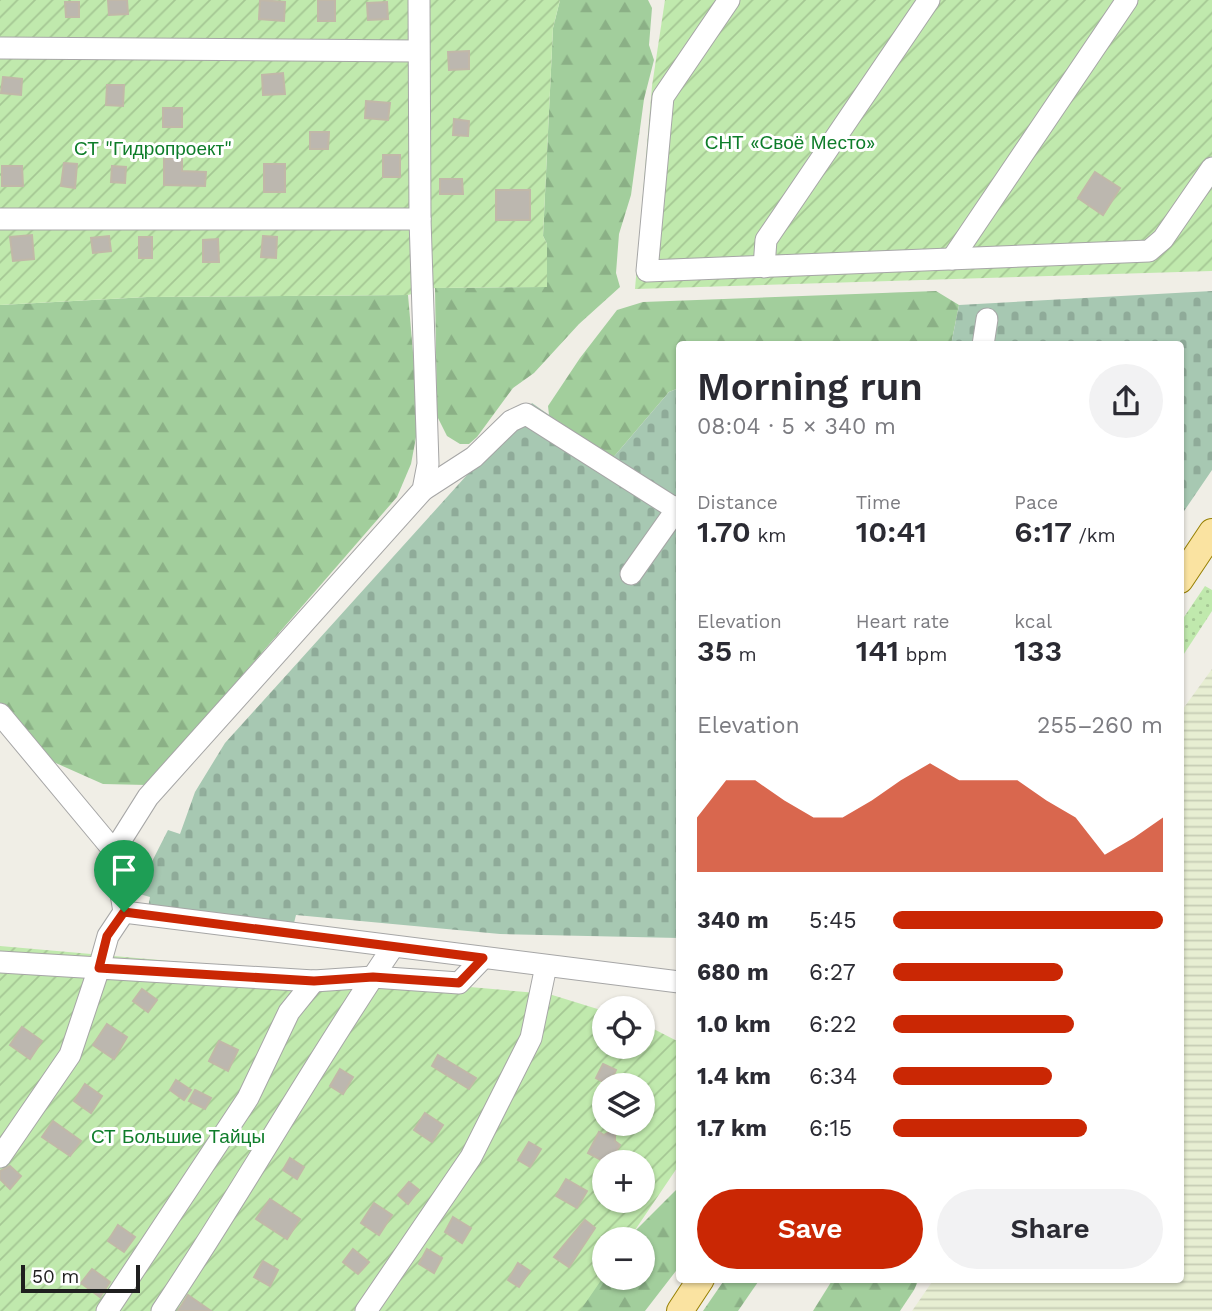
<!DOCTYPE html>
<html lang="en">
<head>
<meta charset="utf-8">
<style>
	body { margin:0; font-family:"Work Sans",sans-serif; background:#f2f2f3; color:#2b2b33; height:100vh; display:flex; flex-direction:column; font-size:26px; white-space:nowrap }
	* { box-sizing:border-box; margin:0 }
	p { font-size:23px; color:#7c7c81 }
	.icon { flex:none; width:38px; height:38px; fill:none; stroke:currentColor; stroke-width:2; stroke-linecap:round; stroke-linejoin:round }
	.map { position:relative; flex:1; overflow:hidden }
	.drawer { position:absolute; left:676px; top:341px; width:508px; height:942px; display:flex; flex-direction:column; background:#fff; border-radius:7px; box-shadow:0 2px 5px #0004 }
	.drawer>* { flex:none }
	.tools { position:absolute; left:592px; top:996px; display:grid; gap:14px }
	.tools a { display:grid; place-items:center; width:63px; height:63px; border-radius:50%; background:#fff; box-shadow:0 2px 5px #0004; font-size:35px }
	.scale { position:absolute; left:21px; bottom:18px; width:119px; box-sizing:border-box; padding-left:7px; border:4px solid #1f1f1f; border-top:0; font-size:19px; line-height:24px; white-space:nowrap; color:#1f1f1f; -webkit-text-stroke:5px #fff; paint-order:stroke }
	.pin { position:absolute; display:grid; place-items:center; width:60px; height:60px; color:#fff; margin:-72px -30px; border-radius:50% 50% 50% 0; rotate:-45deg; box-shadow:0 0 7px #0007 }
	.pin .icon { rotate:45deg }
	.round { display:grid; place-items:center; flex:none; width:74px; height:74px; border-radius:37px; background:#f2f2f3 }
	.overview { display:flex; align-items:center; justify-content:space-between; height:119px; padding:0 21px }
	h1 { font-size:38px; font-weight:600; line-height:52px }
	.figures { display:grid; grid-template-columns:repeat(3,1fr); gap:10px; height:119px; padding:7px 21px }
	.figures div { display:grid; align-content:center }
	.figures b { font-size:30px; font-weight:600 }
	.figures small { font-size:19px; font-weight:400 }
	.figures p { font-size:19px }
	.chart { height:196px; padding:14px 21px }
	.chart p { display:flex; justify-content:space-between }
	.chart svg { width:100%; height:126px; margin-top:7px; fill:#ca2704; opacity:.7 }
	.cta { display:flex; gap:14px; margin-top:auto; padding:14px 21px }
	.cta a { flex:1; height:80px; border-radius:42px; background:#ca2704; color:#fff; font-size:28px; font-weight:600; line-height:80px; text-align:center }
	.cta a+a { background:#f2f2f3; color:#2b2b33 }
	ul { padding:0 21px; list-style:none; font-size:23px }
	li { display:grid; grid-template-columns:112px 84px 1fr; align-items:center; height:52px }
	li i { height:18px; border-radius:9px; background:#ca2704 }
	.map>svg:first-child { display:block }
	.farmland { fill:url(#farmland-rules) }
	.grass { fill:url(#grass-dots) }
	.forest { fill:url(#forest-firs) }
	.cemetery { fill:url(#cemetery-stones) }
	.garden { fill:url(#garden-furrows); fill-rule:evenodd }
	.building { fill:#bcb7af; stroke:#c1b8a8; stroke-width:2 }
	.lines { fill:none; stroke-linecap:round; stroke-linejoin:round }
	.minor-casing { stroke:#a6a6a6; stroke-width:23 }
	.major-casing { stroke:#978003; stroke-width:28 }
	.minor { stroke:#fff; stroke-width:21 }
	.major { stroke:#fae3a1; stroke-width:26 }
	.route-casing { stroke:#fff; stroke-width:14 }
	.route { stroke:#ca2704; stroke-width:9 }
	.labels { text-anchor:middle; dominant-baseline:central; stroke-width:6; stroke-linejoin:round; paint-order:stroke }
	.park-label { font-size:19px; fill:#0e7d2a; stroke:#fff }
</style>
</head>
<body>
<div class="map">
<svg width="1212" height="1311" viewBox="0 0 1212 1311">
	<defs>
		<pattern id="farmland-rules" width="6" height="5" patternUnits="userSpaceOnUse" patternTransform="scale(1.75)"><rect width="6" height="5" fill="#e7eed2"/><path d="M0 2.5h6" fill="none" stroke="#c6ccb4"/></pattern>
		<pattern id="grass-dots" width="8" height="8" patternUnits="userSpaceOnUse" patternTransform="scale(1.75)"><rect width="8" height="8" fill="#c0e9ad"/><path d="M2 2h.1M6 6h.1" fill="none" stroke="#a5c794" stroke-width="1.8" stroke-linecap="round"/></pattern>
		<pattern id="forest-firs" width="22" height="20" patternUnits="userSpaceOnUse" patternTransform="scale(1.75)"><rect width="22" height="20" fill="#a2ce9c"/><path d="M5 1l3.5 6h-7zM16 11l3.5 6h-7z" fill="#8bb086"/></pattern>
		<pattern id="cemetery-stones" width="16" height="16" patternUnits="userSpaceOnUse" patternTransform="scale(1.75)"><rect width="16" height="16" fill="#a7c8b2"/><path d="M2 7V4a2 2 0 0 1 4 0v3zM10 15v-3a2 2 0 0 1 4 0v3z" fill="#8fab99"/></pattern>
		<pattern id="garden-furrows" width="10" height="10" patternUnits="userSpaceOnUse" patternTransform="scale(1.75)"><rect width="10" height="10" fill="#c0e9ad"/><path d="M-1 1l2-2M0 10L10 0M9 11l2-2" fill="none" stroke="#a5c794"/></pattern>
	</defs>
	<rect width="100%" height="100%" fill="#f0eee6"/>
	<polygon class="farmland" points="1212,669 1212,1311 912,1311 934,1279 1180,1279 1180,713"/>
	<polygon class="grass" points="1205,586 1212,590 1212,611 1180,660 1180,623"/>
	<g class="forest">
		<polygon points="560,0 648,0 652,8 649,45 654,60 644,99 631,195 619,234 616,273 620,287 579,324 534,373 513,388 477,437 469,444 460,444 447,436 437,416 435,288 547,287 547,244 543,236 553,28"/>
		<polygon points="936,291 959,305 951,345 679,345 679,388 669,392 612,459 549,415 548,406 580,358 617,310 643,302"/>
		<polygon points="408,295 419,421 411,464 397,497 147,785 103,784 49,760 0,703 0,305 147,297"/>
		<polygon points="679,1187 679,1267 645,1311 571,1311 604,1263 604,1278 642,1278 642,1239 627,1239"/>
		<polygon points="725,1279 760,1279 738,1311 703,1311"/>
		<polygon points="833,1279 919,1279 914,1290 900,1311 813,1311"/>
	</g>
	<g class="cemetery">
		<polygon points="1212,291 1212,470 1180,517 1180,345 951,345 959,305"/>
		<polygon points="679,388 679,938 500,934 296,915 293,927 147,913 150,897 136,893 168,830 180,834 195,792 225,743 532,403 612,459 669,392"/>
	</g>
	<g class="garden">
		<polygon points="0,0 560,0 553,28 543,236 547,244 547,287 435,288 408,295 147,297 0,305"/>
		<polygon points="665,0 1212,0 1212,271 635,289 652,86"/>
		<path d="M 0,946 L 549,994 L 604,1011 L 604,1046 L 642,1046 L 642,1023 L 679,1042 L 679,1165 L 629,1239 L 604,1239 L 604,1276 L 580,1311 L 0,1311 ZM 604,1085 L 642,1085 L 642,1124 L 604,1124 ZM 604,1162 L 642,1162 L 642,1200 L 604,1200 Z"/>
	</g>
	<g class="building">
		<polygon points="108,0 127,0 128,14 109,15"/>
		<polygon points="260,0 285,2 284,21 259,19"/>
		<rect x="318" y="0" width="17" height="21"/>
		<polygon points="65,2 79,2 79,17 66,17"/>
		<polygon points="387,2 388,19 368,20 367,3"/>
		<polygon points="469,51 469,69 449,70 448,52"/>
		<polygon points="283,73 285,94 263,95 262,75"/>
		<polygon points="3,77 22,79 21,95 1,93"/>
		<polygon points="107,85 124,85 123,106 106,105"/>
		<polygon points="366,101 390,103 388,120 365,118"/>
		<rect x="163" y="108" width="19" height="19"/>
		<polygon points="454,119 469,121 468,136 453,135"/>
		<polygon points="310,132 329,132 328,149 310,149"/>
		<rect x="383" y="155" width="17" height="22"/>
		<polygon points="164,159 182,159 182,171 206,172 205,186 164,185"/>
		<polygon points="64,163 77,164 75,188 61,186"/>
		<rect x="264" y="164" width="21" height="28"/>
		<polygon points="2,166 22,166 23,186 2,186"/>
		<polygon points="112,166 126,167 125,183 111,182"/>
		<polygon points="1095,172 1120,188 1103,215 1078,198"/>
		<polygon points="440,179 462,179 463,194 440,194"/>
		<rect x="496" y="190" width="34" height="30"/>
		<polygon points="32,235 34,259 13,261 10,237"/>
		<polygon points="109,236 111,251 93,253 91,238"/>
		<polygon points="263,236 277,237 276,258 261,257"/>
		<rect x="139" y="237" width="13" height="21"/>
		<polygon points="218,239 219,262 203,262 203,240"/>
		<polygon points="142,989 157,1000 148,1012 133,1001"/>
		<polygon points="107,1024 127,1037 114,1059 93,1045"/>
		<polygon points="22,1027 42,1041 30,1059 10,1045"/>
		<polygon points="219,1041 238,1050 228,1071 209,1061"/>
		<polygon points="438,1055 476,1078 469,1089 432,1066"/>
		<polygon points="603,1064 616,1070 609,1085 596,1078"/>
		<polygon points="340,1069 353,1077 343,1094 330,1086"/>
		<polygon points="176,1080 191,1090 184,1100 170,1090"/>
		<polygon points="85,1084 102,1096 91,1113 74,1101"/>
		<polygon points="195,1090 211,1098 205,1109 189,1101"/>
		<polygon points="425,1113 443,1125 432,1142 414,1130"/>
		<polygon points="53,1121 81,1141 70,1156 42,1137"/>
		<polygon points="615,1128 615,1141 620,1145 610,1162 605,1162 588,1153 599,1132 604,1135"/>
		<polygon points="529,1142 541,1149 530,1167 518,1160"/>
		<polygon points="290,1158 304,1167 297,1179 283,1170"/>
		<polygon points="10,1166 21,1176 10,1189 0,1179 0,1171"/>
		<polygon points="566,1179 587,1191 577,1208 556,1196"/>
		<polygon points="409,1182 419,1190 408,1204 398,1195"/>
		<polygon points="270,1199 300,1219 287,1239 256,1219"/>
		<polygon points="374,1203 392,1215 379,1235 361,1223"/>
		<polygon points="453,1217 471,1228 462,1243 445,1232"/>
		<polygon points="585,1220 595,1228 569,1267 554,1257"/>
		<polygon points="118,1225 135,1237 124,1252 108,1241"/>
		<polygon points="353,1249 369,1262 358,1274 343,1262"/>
		<polygon points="427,1249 442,1258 434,1273 419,1264"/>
		<polygon points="263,1261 278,1270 270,1286 254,1277"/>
		<polygon points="518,1263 530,1271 519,1287 508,1280"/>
		<polygon points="92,1269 110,1282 100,1297 81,1283"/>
		<polygon points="188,1295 211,1311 178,1311"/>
	</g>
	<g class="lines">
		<g class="minor-casing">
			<g id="minor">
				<polyline points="729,0 663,97 647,271 1149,251 1163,239 1212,168"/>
				<polyline points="0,48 418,51"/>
				<polyline points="0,219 420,219"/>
				<polyline points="952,259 1127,0"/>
				<polyline points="764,267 766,240 929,0"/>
				<polyline points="983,345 987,319"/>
				<polyline points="423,490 474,457 511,421 526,414 679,511"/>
				<polyline points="631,574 679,506"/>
				<polyline points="0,714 114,851"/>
				<polyline points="124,912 679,982"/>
				<polyline points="0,962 99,968 108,936 124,912 114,851 148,797 423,490 428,464 420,219 419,0"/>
				<polyline points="0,1157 70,1055 99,968 314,981 373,977 459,983 483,958"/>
				<polyline points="107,1311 248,1098 289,1012 314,981"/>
				<path d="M 162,1311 C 242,1192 312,1066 393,947"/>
				<polyline points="366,1311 471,1157 531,1038 546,966"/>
			</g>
		</g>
		<g class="major-casing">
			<g id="major">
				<polyline points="1180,580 1212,532"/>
				<polyline points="680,1311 701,1279"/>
			</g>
		</g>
		<use href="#minor" class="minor"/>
		<use href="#major" class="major"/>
	</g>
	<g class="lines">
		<g class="route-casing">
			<polygon id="route" points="124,912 483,958 459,983 373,977 314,981 99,968 107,936"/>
		</g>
		<use href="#route" class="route"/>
	</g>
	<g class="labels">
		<g class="park-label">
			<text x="790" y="142">СНТ «Своё Место»</text>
			<text x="153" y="148">СТ "Гидропроект"</text>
			<text x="178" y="1136">СТ Большие Тайцы</text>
		</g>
	</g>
</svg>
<div class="tools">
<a><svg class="icon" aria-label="locate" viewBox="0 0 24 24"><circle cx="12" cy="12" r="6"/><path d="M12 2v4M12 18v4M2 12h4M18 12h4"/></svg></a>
<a><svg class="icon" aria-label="layers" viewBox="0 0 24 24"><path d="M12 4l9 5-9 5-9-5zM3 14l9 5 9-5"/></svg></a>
<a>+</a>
<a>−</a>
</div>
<div class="scale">50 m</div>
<div class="pin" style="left:124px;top:912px;background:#1e9e55"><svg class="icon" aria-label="arrive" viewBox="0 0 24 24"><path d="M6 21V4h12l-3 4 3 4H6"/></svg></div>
<section class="drawer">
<div class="overview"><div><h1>Morning run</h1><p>08:04 · 5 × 340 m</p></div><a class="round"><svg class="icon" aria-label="share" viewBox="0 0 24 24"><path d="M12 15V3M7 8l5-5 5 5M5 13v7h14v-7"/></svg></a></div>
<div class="figures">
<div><p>Distance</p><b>1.70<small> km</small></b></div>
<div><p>Time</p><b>10:41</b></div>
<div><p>Pace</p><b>6:17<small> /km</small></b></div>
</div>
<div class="figures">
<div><p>Elevation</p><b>35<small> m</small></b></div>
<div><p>Heart rate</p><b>141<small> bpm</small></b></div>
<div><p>kcal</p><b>133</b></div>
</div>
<div class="chart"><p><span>Elevation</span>255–260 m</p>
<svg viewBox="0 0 160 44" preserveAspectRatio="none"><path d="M0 44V25L10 12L20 12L30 19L40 25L50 25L60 19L70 12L80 6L90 12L100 12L110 12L120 19L130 25L140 38L150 32L160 25V44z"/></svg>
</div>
<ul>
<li><b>340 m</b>5:45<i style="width:100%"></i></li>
<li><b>680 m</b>6:27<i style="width:63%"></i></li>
<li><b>1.0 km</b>6:22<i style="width:67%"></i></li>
<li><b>1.4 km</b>6:34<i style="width:59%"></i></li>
<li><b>1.7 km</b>6:15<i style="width:72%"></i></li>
</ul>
<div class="cta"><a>Save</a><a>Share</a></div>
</section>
</div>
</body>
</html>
